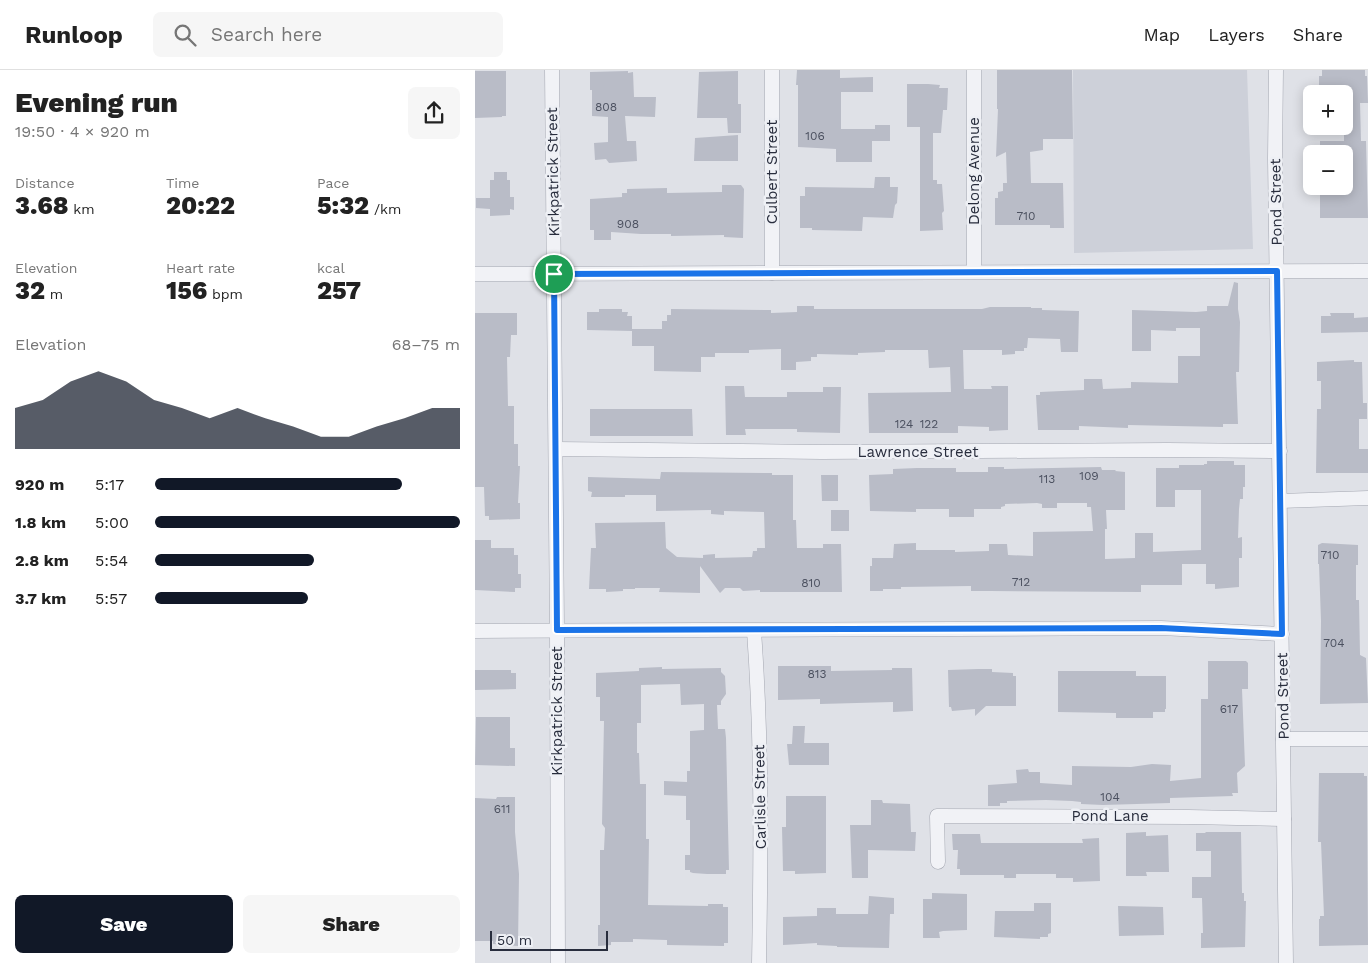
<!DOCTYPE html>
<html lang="en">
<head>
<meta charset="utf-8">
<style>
	body { margin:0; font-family:"Work Sans",sans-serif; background:#f6f6f6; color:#222; height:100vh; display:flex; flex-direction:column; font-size:19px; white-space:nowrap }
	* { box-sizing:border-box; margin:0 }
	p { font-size:16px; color:#767676 }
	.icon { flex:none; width:28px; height:28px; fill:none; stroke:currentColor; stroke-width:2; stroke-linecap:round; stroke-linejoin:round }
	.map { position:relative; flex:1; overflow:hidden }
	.panel { display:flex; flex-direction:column; background:#fff; width:475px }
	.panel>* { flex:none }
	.tools { position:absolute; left:828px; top:15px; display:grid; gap:10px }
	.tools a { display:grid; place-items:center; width:50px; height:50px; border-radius:8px; background:#fff; box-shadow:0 2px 12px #0003; font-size:25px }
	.scale { position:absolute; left:15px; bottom:12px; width:118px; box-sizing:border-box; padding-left:5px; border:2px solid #282d3d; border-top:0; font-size:14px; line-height:18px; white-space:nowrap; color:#282d3d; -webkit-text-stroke:4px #eef0f5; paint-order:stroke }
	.pin { position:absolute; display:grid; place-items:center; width:42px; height:42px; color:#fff; margin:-21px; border:2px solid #fff; border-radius:50%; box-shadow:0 1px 5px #0007 }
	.round { display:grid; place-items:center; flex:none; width:52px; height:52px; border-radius:8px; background:#f6f6f6 }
	.overview { display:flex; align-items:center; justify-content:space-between; height:85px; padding:0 15px }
	h1 { font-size:28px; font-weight:800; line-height:38px }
	.stats { display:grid; grid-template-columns:repeat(3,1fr); gap:8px; height:85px; padding:5px 15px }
	.stats div { display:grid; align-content:center }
	.stats b { font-size:25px; font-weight:800 }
	.stats small { font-size:14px; font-weight:400 }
	.stats p { font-size:14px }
	.chart { height:140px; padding:10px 15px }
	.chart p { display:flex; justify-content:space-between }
	.chart svg { width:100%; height:90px; margin-top:5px; fill:#111827; opacity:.7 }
	.action { display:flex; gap:10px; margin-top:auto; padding:10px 15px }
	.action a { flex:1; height:58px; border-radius:8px; background:#111827; color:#fff; font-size:20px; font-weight:800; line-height:58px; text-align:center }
	.action a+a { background:#f6f6f6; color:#222 }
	ul { padding:0 15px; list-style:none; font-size:16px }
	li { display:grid; grid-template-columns:80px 60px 1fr; align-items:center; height:38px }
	li i { height:12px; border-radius:6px; background:#111827 }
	header { display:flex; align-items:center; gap:30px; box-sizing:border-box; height:70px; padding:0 25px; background:#fff; border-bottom:1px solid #e0e0e0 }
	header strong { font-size:24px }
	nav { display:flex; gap:28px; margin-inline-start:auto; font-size:18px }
	.search { width:350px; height:45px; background:#f6f6f6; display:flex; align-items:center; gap:12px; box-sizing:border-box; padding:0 18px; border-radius:8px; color:#767676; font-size:19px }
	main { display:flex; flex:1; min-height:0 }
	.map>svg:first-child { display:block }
	.built { fill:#cdd0d9 }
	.building { fill:#b9bcc7 }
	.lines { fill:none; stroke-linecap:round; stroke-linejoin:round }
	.street-casing { stroke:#a4a7b1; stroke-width:15 }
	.street { stroke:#f1f2f6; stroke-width:14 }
	.route-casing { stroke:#fff; stroke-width:10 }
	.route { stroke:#1a73e8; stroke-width:6 }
	.labels { text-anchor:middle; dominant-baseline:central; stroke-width:5; stroke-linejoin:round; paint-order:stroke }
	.number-label { font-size:12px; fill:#4c5160 }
	.street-label { font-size:15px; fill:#282d3d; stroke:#eef0f5 }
</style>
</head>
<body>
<header>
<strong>Runloop</strong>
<div class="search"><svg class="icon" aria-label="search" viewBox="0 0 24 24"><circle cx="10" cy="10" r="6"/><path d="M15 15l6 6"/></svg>Search here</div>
<nav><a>Map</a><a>Layers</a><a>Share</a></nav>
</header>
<main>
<section class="panel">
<div class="overview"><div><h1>Evening run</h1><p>19:50 · 4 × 920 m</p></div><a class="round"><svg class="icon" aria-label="share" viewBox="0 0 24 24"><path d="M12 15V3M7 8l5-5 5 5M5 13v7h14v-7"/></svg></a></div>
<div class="stats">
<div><p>Distance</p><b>3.68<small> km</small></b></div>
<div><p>Time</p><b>20:22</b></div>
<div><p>Pace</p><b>5:32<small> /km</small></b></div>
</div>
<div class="stats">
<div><p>Elevation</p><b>32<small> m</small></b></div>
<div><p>Heart rate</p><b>156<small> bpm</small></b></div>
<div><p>kcal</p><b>257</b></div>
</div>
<div class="chart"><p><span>Elevation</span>68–75 m</p>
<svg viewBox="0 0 160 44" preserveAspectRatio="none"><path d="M0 44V24L10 20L20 11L30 6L40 11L50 20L60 24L70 29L80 24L90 29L100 33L110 38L120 38L130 33L140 29L150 24L160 24V44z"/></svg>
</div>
<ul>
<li><b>920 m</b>5:17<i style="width:81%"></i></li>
<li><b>1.8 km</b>5:00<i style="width:100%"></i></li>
<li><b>2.8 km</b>5:54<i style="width:52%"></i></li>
<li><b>3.7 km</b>5:57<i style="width:50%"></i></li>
</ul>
<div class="action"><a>Save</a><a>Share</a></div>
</section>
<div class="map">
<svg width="893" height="893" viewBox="0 0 893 893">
	<rect width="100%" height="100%" fill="#dfe1e7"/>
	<polygon class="built" points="598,0 772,0 778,179 599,183"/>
	<g class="building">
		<polygon points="322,0 365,0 365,8 398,7 398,22 366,22 366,59 400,59 400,55 415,55 415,71 397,71 397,92 361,92 361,79 323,77 323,15 321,15"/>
		<polygon points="522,0 597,0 598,69 568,69 568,80 555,82 556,113 588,113 589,158 575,158 575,155 520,155 520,128 523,128 523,122 528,121 528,113 532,113 531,82 521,87 523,39 522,39"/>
		<polygon points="847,0 890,0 890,6 892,6 893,33 885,33 886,71 891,71 893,148 845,148 845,116 869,116 869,84 845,84 845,71 869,71 869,24 849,24 849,20 844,20 844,6 847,6"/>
		<polygon points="0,1 31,1 31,46 27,46 27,47 0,48"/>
		<polygon points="153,1 153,3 158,2 159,27 181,27 180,47 150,46 152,71 161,71 162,91 134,93 131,89 120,90 119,73 133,72 133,47 117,46 117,20 115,20 115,2"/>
		<polygon points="263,1 263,34 266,34 266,63 253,63 252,48 222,48 224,2"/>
		<polygon points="432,14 453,14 465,15 464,18 473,18 472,40 468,40 466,63 458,63 458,110 462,110 462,114 467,114 469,141 467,143 468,160 445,161 445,57 432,57"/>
		<polygon points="263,65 263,91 219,91 220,68"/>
		<polygon points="19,102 32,102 32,110 35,110 35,127 39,127 39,140 35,139 35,145 15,146 15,139 1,138 1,128 15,128 15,110 19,110"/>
		<polygon points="400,107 415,107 415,117 423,117 422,133 420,135 418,148 388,147 387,161 337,160 337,158 325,158 325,126 330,126 330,117 399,118"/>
		<polygon points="247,115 266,115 269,119 268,168 249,167 249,165 196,166 196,164 166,164 136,162 136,170 119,170 119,160 115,160 115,129 147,127 147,123 152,123 152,119 192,118 192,123 247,122"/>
		<polygon points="759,212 763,213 763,239 765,252 764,302 761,302 763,354 748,354 748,357 653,355 653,358 604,356 604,360 563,360 561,325 565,325 565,322 609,320 609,309 627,309 628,319 656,318 656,312 703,313 703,286 725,286 725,258 701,258 701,261 676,260 676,281 657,281 657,240 721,242 732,241 732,236 753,236"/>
		<polygon points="322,236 339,236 339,239 507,239 515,237 556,237 556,238 567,238 567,240 604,241 603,282 586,282 585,269 553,268 552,278 549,278 549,281 540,281 540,284 527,285 527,280 488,280 489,319 517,319 516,316 533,316 533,360 514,361 514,357 483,356 483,363 394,363 393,323 476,322 475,297 454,298 453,280 410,280 410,282 383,283 383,285 342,284 342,287 336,287 336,291 321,292 321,300 306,300 306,279 274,280 274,283 240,283 240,287 226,287 226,302 179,301 179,276 157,276 157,261 112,260 112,242 124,242 124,239 147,239 147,242 153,242 152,246 157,246 157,259 187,259 187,251 192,251 192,245 196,245 196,239 296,240 296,243 322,242"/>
		<polygon points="0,243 42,243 42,265 36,265 35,287 32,287 33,336 39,336 39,374 43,374 43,396 45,396 43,433 45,433 45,449 14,450 14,446 10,446 9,417 0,417"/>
		<polygon points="855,243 879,243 879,248 893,247 893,262 846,263 846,246 856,246"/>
		<polygon points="879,290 879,292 887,292 888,333 892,333 892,349 884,349 884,379 893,379 893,403 841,403 842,339 846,339 846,311 842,311 842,292"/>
		<polygon points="250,316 269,316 270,327 312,327 312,322 348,322 348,317 366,317 365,363 322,362 322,359 270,359 271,365 251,365"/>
		<polygon points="115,339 217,339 218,366 115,366"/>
		<polygon points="732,391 759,391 759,395 770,395 770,417 768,417 768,429 765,429 764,439 763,468 767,467 767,488 764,488 764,517 740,519 740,514 731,514 731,494 707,494 707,515 666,515 666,522 515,521 496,521 496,516 426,517 426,519 408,519 408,521 395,521 395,496 397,496 397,488 418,488 419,474 441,473 441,480 480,480 480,482 514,481 514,474 532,474 533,485 558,486 558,462 618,461 616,437 612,437 612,433 582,433 582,438 567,438 567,434 562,433 530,434 530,436 526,437 526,439 499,439 499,447 474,447 474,439 441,439 441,442 395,441 394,405 418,404 418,399 442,398 481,398 481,402 513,402 513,397 529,397 529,399 626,397 627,400 641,400 640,401 650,402 650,440 631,440 632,459 630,459 630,489 660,488 660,463 678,463 678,482 726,480 726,420 700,420 700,437 681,437 681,398 704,398 704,395 729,395 729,394 732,394"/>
		<polygon points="186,402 297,403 297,405 318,405 318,450 321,450 322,478 348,478 348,474 366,474 367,522 285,522 285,520 268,521 265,518 250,518 245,523 225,496 225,523 184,522 185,518 160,518 160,519 148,519 148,521 131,522 131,519 114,519 116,478 121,478 120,453 190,452 191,478 202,487 228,488 228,485 240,484 240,488 277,487 278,481 282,481 282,478 290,478 289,442 249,441 249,445 236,444 236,440 181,441 181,425 150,425 150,427 116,427 117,422 113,421 113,407 185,409"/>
		<polygon points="346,405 363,405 363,431 347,431"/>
		<rect x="356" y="440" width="18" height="21"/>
		<polygon points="0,470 16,470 16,478 39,478 39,485 43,485 43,504 46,504 46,518 40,518 40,522 0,520"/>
		<polygon points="847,473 883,475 883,495 881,495 881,530 884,530 885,585 891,588 893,633 845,634 846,551 844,494 843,494 843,475"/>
		<polygon points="733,591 771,591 773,593 773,619 767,619 770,696 762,703 763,723 757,723 758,726 695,728 695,733 628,735 606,734 606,732 597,731 571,730 532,731 532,733 525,733 525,736 513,736 513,715 542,713 541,700 553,699 554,702 565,702 565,713 597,715 597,696 656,697 677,694 696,695 695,711 726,708 726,629 733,629"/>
		<polygon points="303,596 356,596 356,601 417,600 417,598 437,598 438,641 418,642 418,632 345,634 345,629 303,630"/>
		<polygon points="187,597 187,599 246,598 246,602 250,606 251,624 246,631 246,635 242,635 243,659 250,659 251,668 254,800 251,800 251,804 232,804 218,803 215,802 215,800 210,800 210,785 215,785 215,750 211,750 211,726 189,725 189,711 212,712 212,701 215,701 215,661 229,660 229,634 206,635 205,614 166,615 166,653 162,653 162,683 164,683 165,714 171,714 171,769 174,769 173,835 233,836 233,834 248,834 248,837 253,837 253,873 249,873 249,876 192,875 192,870 158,869 158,872 136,872 136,875 123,876 123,855 125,855 125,780 129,780 130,758 127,754 129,651 125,651 125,627 121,627 121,603 164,601 164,598"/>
		<polygon points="503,599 517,599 517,602 538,603 538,606 541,606 541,636 511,636 500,646 500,639 477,641 476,637 474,637 473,600"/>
		<polygon points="0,600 36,600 36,603 41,603 41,619 0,620"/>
		<polygon points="583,601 661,601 661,606 691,606 691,639 690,639 690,642 678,642 678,648 641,648 641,643 583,642"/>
		<polygon points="1,647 35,647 35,678 40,678 40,696 0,695"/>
		<polygon points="318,656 330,656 329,673 354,673 354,695 314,695 312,674 317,674"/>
		<polygon points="844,703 889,703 889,706 892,706 893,875 844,876 844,849 845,849 845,846 849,846 846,772 843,772"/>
		<polygon points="311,726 351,726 351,803 320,804 320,801 308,801 307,757 311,757"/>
		<polygon points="22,727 40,727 40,762 44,804 43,876 18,874 18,871 0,871 0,728 21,729"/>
		<polygon points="396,730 407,730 408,733 435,734 436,762 441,762 440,781 393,780 393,808 377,808 375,755 396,755"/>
		<polygon points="671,762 671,766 693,765 694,802 671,802 672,806 651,806 651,763"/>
		<polygon points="731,762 766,762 767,823 769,823 769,831 771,831 770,877 726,878 726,863 728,863 727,828 717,828 717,807 736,807 736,781 721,781 721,763 730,763"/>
		<polygon points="477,764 505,764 506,773 608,773 607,769 624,768 625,811 598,812 598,808 581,808 581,804 541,804 541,808 529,808 529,805 485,805 485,799 482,799 483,780 478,780"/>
		<polygon points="457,823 492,824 492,860 468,861 464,862 465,868 448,868 448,829 457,829"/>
		<polygon points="394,826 419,828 419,844 415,844 414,878 362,877 362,876 342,875 342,873 308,875 308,847 342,846 342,838 361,838 361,844 393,844"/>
		<polygon points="559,833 576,833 576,863 573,864 573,867 565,867 565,869 519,867 520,841 559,841"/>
		<polygon points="643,836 688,837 689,865 644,866"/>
	</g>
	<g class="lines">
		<g class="street-casing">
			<g id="street">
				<polyline points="77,0 82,560 83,893"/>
				<polyline points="297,0 297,203"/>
				<polyline points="499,0 499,202"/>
				<polyline points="801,0 800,88 811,893"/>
				<polyline points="0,204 893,201"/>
				<polyline points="81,379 347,382 692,380 805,381"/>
				<polyline points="805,431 893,428"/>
				<polyline points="0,561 686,558 807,564"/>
				<path d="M 279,561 C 287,671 286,782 284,893"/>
				<polyline points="808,669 893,669"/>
				<polyline points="463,792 462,746 714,747 809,749"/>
			</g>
		</g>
		<use href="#street" class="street"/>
	</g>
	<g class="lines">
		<g class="route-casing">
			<polygon id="route" points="802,201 807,564 686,558 82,560 79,204"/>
		</g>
		<use href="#route" class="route"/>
	</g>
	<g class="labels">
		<g class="number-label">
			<text x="131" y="37">808</text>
			<text x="340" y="66">106</text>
			<text x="551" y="146">710</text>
			<text x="153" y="154">908</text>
			<text x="429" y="354">124</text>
			<text x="454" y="354">122</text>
			<text x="614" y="406">109</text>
			<text x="572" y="409">113</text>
			<text x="855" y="485">710</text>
			<text x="546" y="512">712</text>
			<text x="336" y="513">810</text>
			<text x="859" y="573">704</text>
			<text x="342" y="604">813</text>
			<text x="754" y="639">617</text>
			<text x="635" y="727">104</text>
			<text x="27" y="739">611</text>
		</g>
		<g class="street-label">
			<text transform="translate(499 101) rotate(-90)">Delong Avenue</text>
			<text transform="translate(78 102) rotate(-91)">Kirkpatrick Street</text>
			<text transform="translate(297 102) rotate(-90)">Culbert Street</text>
			<text transform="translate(801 132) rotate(-91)">Pond Street</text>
			<text x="443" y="382">Lawrence Street</text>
			<text transform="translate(808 626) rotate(-91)">Pond Street</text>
			<text transform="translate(82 641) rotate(-90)">Kirkpatrick Street</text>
			<text transform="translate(285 727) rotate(-91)">Carlisle Street</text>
			<text x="635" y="746">Pond Lane</text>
		</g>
	</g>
</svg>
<div class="tools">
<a>+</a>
<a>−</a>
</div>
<div class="scale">50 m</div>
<div class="pin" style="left:79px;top:204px;background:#1e9e55"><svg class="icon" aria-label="arrive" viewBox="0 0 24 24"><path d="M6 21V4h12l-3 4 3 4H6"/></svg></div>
</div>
</main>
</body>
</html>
